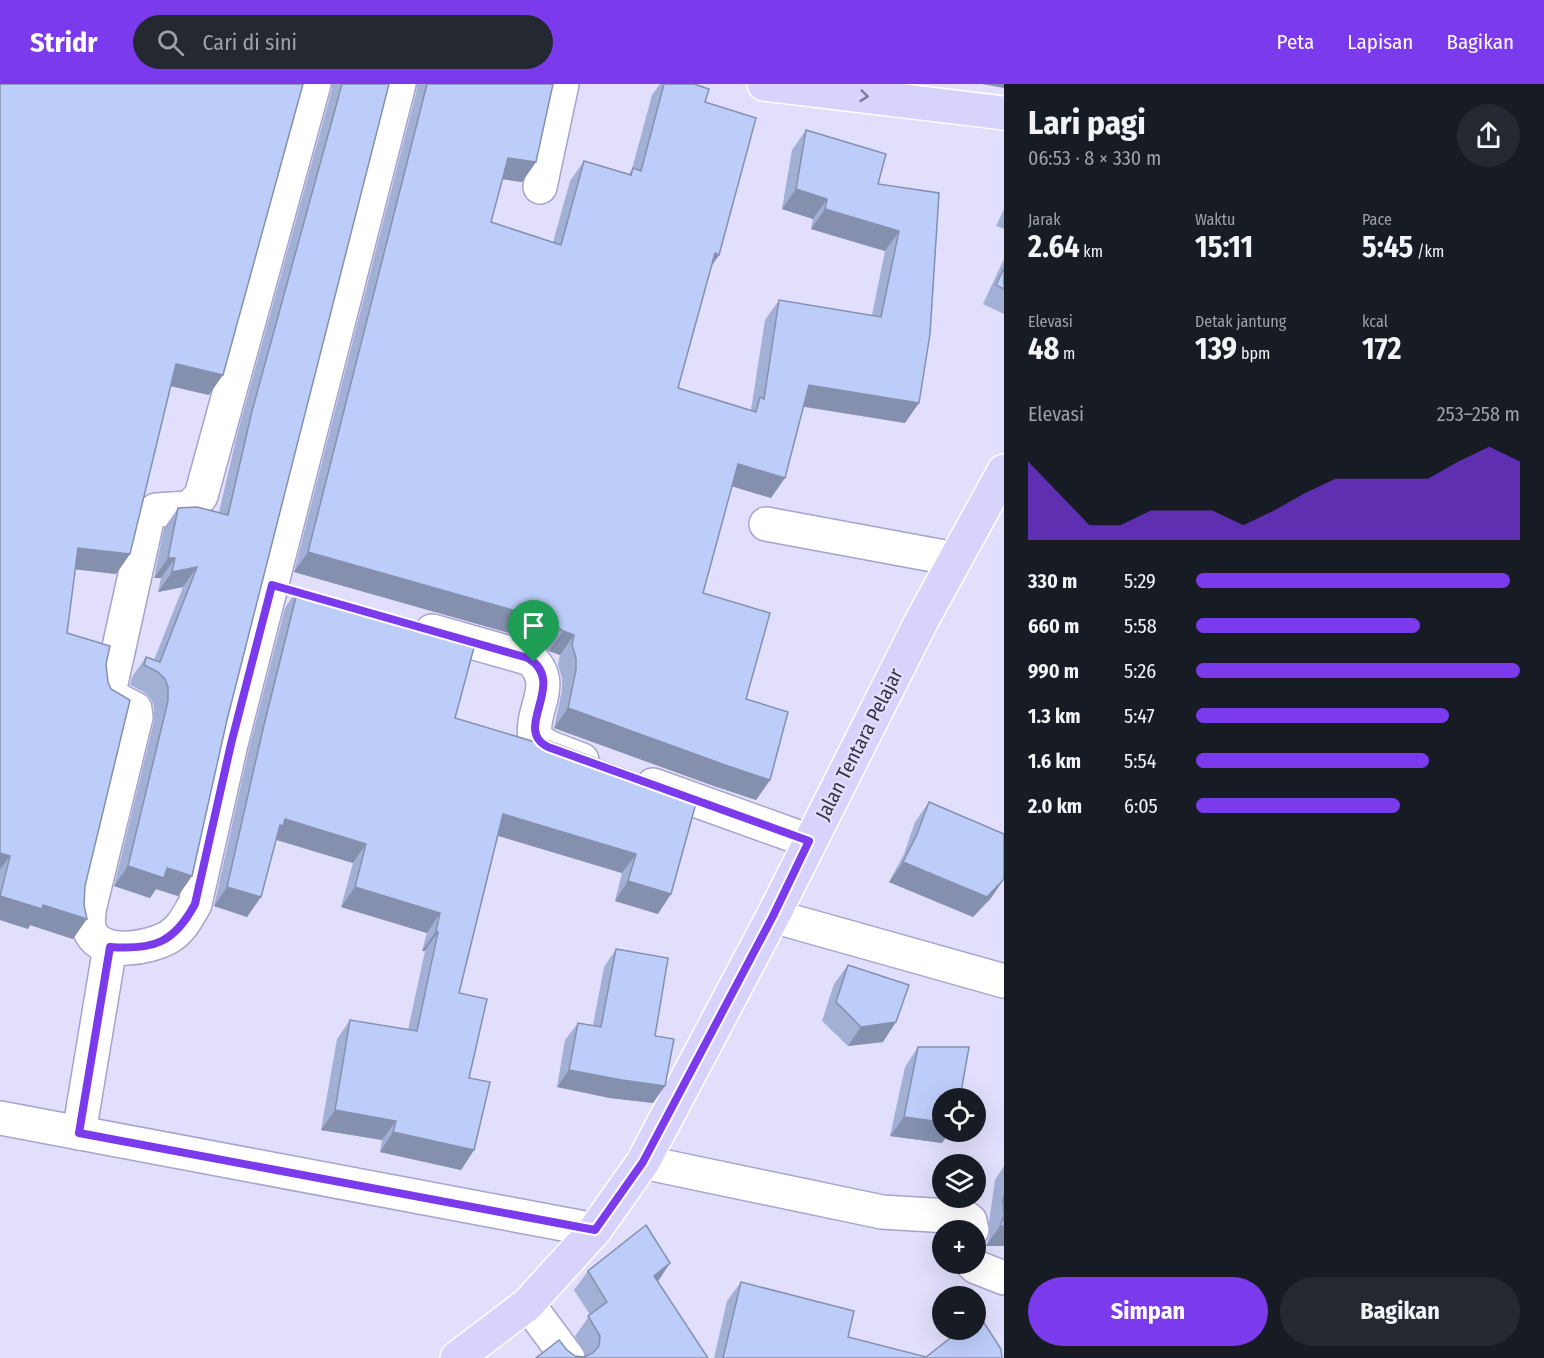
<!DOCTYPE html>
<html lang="id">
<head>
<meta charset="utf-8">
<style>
	body { margin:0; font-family:"Fira Sans Condensed",sans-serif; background:#242831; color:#f1f3f6; height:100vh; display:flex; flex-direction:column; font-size:22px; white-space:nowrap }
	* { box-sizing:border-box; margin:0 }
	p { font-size:20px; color:#9ea1a6 }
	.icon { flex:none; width:33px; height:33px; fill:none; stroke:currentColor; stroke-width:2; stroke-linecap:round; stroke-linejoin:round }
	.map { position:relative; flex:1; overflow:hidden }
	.side { display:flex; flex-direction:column; background:#171b24; width:540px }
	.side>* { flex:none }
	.tools { position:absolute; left:932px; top:1004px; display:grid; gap:12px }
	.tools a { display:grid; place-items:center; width:54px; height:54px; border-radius:50%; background:#171b24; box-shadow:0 6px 24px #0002; font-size:30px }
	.pin { position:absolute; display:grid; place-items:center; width:51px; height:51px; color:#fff; margin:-62px -26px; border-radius:50% 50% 50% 0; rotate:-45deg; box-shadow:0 0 6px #0007 }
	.pin .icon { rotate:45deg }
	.round { display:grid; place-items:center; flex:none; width:63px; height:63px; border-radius:32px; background:#242831 }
	.headline { display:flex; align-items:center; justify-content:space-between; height:102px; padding:0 24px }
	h1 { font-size:33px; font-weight:700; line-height:45px }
	.figures { display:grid; grid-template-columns:repeat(3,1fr); gap:9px; height:102px; padding:6px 24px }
	.figures div { display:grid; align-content:center }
	.figures b { font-size:30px; font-weight:700 }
	.figures small { font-size:16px; font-weight:400 }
	.figures p { font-size:16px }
	.chart { height:168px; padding:12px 24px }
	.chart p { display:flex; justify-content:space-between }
	.chart svg { width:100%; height:108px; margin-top:6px; fill:#7c3aed; opacity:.7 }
	.button { display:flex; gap:12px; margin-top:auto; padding:12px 24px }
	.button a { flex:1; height:69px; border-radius:36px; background:#7c3aed; color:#fff; font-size:24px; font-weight:700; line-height:69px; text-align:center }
	.button a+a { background:#242831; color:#f1f3f6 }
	ul { padding:0 24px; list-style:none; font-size:20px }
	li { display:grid; grid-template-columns:96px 72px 1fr; align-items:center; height:45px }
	li i { height:15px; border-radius:8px; background:#7c3aed }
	header { display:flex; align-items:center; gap:36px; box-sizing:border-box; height:84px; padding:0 30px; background:#7c3aed; color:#fff }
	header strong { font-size:28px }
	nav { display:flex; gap:33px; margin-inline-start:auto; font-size:21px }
	.search { width:420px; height:54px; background:#242831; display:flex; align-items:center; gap:15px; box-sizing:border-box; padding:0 21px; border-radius:33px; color:#9ea1a6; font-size:22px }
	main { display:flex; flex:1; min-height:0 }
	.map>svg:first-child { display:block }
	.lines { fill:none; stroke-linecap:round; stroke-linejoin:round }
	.minor-casing { stroke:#a7a2cf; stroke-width:36 }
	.major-casing { stroke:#fff; stroke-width:36 }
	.minor { stroke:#fff; stroke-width:33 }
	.major { stroke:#d8d3fd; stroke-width:33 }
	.wall { fill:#a3b0d6 }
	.shaded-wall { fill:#8490ae }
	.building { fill:#bdcdf9; stroke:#8490ae; stroke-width:1.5 }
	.oneway { stroke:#7e7a97 }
	.route-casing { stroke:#fff; stroke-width:12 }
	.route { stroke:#7c3aed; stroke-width:8 }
	.labels { text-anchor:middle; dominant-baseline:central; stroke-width:5; stroke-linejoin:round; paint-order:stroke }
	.street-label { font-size:20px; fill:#343244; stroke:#e1dffb }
</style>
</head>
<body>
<header>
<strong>Stridr</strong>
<div class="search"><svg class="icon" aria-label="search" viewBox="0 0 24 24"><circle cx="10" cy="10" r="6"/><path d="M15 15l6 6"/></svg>Cari di sini</div>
<nav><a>Peta</a><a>Lapisan</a><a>Bagikan</a></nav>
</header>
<main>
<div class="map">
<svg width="1004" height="1274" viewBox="0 0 1004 1274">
	<rect width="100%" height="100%" fill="#e1dffb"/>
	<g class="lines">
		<g class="minor-casing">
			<g id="minor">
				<path d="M 314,0 L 201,412 L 189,424 L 156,426 L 148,432 L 110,604 L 112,613 L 135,625 L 136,633 L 89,826 C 89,833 87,842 91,849 C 103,873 150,864 169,853 C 182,845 188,832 195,820 L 231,660 L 399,0"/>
				<polyline points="540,103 562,0"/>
				<polyline points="766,440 955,475"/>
				<path d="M 432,547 L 531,575 C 558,602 530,624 535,654 L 548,663 L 582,676"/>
				<polyline points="653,701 809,757"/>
				<polyline points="773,832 1004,897"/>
				<polyline points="0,1034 595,1146"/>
				<polyline points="79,1049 110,863"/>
				<polyline points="643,1078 882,1128 965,1133 970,1137 972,1146"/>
				<polyline points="972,1179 976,1183 1004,1194"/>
				<polyline points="528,1220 568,1274"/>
			</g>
		</g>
		<g class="major-casing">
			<g id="major">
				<polyline points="764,0 1004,29"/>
				<polyline points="457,1274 528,1220 595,1146 643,1078 773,832 922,536 1004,387"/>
			</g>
		</g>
		<use href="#minor" class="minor"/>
		<use href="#major" class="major"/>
	</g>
	<g class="wall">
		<polygon points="0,0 209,311 170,302 130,470 116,490 75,485 67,549 106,580 85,802 73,855 30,841 28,845 0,836"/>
		<polygon points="332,0 389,0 227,636 192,792 178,812 156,805 150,814 114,802 154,637 154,623 151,615 144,608 130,601 132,593 146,573 154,576 183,503 158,508 161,494 154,494 164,444 178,424 219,428 238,347 332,5"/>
		<polygon points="417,0 553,0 536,78 522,98 502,95 491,138 553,158 570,97 584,77 629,90 632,85 652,11 660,0 694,0 705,18 719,171 711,183 678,304 751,326 765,236 779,216 872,231 885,167 811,145 813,135 782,125 792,66 806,46 878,100 939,109 905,339 804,323 771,414 732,402 703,509 746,615 770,696 756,716 714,702 554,644 562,606 562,594 558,581 560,571 549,567 534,556 294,488 417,5"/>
		<polygon points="1004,125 1004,145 996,142"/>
		<polygon points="1004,175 1004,230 983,220"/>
		<polygon points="298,505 455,634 543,660 546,656 698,712 658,830 615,817 622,789 498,752 459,909 469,994 474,1066 461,1086 380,1068 382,1056 321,1046 337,955 350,936 408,946 425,867 422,867 427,849 341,823 353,779 276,756 247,833 214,822 249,664 285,524"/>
		<polygon points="929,718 991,814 973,833 889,798 904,770 915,738"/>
		<polygon points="616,865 655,952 665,1002 653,1019 610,1014 557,1003 565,956 578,939 593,941 604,883"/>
		<polygon points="848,881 883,958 848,962 822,937 834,900"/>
		<polygon points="918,963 942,1059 890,1052 905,983"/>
		<polygon points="1004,1082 1004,1162 986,1162 990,1151 989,1138 995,1096"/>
		<polygon points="588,1187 658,1198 708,1274 536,1274 567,1266 575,1272 584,1273 586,1272 575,1252 590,1231 574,1206"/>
		<polygon points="741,1198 848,1253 926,1273 1002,1274 714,1274 727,1217"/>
	</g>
	<g class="shaded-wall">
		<polygon points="982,0 1004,0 1004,4"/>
		<polygon points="508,74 536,78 522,98 494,94"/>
		<polygon points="796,105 827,115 813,135 782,125"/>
		<polygon points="825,125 899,147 885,167 811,145"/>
		<polygon points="715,169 719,171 705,191"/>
		<polygon points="176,280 223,291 209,311 162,300"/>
		<polygon points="809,301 919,319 905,339 795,321"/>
		<polygon points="738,380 785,394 771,414 724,400"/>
		<polygon points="78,464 130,470 116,490 64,484"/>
		<polygon points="308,468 548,536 534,556 294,488"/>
		<polygon points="168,474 175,474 161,494 154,494"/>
		<polygon points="197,483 183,503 158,508 172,488"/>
		<polygon points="563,547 574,551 560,571 549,567"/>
		<polygon points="568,624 770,696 756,716 714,702 554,644"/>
		<polygon points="503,730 636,770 622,789 489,749"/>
		<polygon points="285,735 366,760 353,779 274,755 267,760"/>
		<polygon points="0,769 10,772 0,786"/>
		<polygon points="903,778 1004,795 991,814 973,833 889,798"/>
		<polygon points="128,782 167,784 192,792 178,812 156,805 150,814 114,802"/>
		<polygon points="628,797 671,810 658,830 615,817"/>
		<polygon points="227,803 261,813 247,833 214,822"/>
		<polygon points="355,803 440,829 427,849 341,823"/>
		<polygon points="0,812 43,821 87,835 73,855 30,841 28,845 0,836"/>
		<polygon points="436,847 438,848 425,867 422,867"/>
		<polygon points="896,938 883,958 848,962 861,943"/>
		<polygon points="569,986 665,1002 653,1019 610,1014 557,1003"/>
		<polygon points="335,1026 396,1037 382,1056 321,1046"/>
		<polygon points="904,1033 942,1038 942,1047 951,1047 942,1059 890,1052"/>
		<polygon points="393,1048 474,1066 461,1086 380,1068"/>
		<polygon points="1000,1142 1004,1142 1004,1162 986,1162"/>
		<polygon points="670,1179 657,1199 654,1192"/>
	</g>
	<g class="building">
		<polygon points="0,0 303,0 223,291 176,280 130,470 78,464 67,549 110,562 106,580 108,598 111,605 130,616 85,802 84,821 87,835 43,821 42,825 0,812 10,772 0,769"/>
		<polygon points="342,0 389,0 227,636 192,792 167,784 164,794 128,782 168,617 168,603 165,595 158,588 144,581 146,573 160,578 197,483 172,488 175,474 168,474 178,424 197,423 228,431 252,327"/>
		<polygon points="427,0 553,0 536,78 508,74 491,138 561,161 584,77 631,91 633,84 641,87 664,0 694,0 709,5 705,18 756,34 719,171 715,169 678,304 756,328 760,313 764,315 779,216 881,233 899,147 825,125 827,115 796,105 806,46 886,70 878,100 939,109 930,250 919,319 809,301 785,394 738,380 703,509 770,529 746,615 788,628 770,696 728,682 568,624 576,586 576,574 572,561 574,551 563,547 548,536 308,468"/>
		<polygon points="1004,184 1004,205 996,201"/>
		<polygon points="298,505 476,556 455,634 545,661 546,656 698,712 671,810 628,797 636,770 503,730 459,909 487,915 469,994 490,998 474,1066 393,1048 396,1037 335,1026 350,936 417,947 438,848 436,847 440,829 355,803 366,760 285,735 283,742 280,741 261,813 227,803 263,645"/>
		<polygon points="929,718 1004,750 1004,795 987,813 903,778 917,750"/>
		<polygon points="616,865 668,874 655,952 674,955 665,1002 622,996 569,986 578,939 601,943"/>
		<polygon points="848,881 909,901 896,938 861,943 836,918"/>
		<polygon points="918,963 969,963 960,1014 942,1014 942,1038 904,1033"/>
		<polygon points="1004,1110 1004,1142 1000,1142 1004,1132 1003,1118"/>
		<polygon points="646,1141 670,1179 654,1192 708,1274 536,1274 559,1256 567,1266 575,1272 584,1273 593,1269 599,1262 600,1252 588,1232 607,1218 588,1187"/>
		<polygon points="741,1198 854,1227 848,1253 926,1273 962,1245 975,1245 975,1235 979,1231 1001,1265 1002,1274 723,1274"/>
	</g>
	<defs><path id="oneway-chevron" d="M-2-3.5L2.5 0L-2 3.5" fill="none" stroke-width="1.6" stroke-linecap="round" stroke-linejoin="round" transform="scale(1.5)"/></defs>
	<use class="oneway" href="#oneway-chevron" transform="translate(864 12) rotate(6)"/>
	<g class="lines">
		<g class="route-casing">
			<path id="route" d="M 272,501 L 528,574 C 569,599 511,645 548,663 L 809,757 L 773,832 L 643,1078 L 595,1146 L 79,1049 L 110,863 C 154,866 174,859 195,820 L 231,660 Z"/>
		</g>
		<use href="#route" class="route"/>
	</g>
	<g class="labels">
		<g class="street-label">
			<text transform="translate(859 660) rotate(-63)">Jalan Tentara Pelajar</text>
		</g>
	</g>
</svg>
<div class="tools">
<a><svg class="icon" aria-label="locate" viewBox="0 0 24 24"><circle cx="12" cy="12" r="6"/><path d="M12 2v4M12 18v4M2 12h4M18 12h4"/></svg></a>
<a><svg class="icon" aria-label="layers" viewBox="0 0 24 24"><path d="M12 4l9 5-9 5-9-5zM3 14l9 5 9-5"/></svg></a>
<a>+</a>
<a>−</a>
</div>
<div class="pin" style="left:534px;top:578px;background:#1e9e55"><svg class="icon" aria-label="arrive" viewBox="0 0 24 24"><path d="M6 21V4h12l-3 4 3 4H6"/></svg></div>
</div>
<section class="side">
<div class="headline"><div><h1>Lari pagi</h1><p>06:53 · 8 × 330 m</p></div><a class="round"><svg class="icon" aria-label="share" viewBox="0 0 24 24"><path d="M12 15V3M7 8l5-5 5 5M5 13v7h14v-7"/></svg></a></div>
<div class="figures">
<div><p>Jarak</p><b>2.64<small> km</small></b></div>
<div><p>Waktu</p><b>15:11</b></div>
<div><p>Pace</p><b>5:45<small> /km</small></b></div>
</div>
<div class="figures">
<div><p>Elevasi</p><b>48<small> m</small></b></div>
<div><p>Detak jantung</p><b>139<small> bpm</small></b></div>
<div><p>kcal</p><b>172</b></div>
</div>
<div class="chart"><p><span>Elevasi</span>253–258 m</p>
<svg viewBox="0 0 160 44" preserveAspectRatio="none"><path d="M0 44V12L10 25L20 38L30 38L40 32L50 32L60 32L70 38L80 32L90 25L100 19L110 19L120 19L130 19L140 12L150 6L160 12V44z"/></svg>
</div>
<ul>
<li><b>330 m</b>5:29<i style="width:97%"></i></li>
<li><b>660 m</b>5:58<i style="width:69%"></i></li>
<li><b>990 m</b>5:26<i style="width:100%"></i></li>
<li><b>1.3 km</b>5:47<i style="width:78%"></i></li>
<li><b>1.6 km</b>5:54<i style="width:72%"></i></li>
<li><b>2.0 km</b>6:05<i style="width:63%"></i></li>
</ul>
<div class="button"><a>Simpan</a><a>Bagikan</a></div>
</section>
</main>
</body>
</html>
